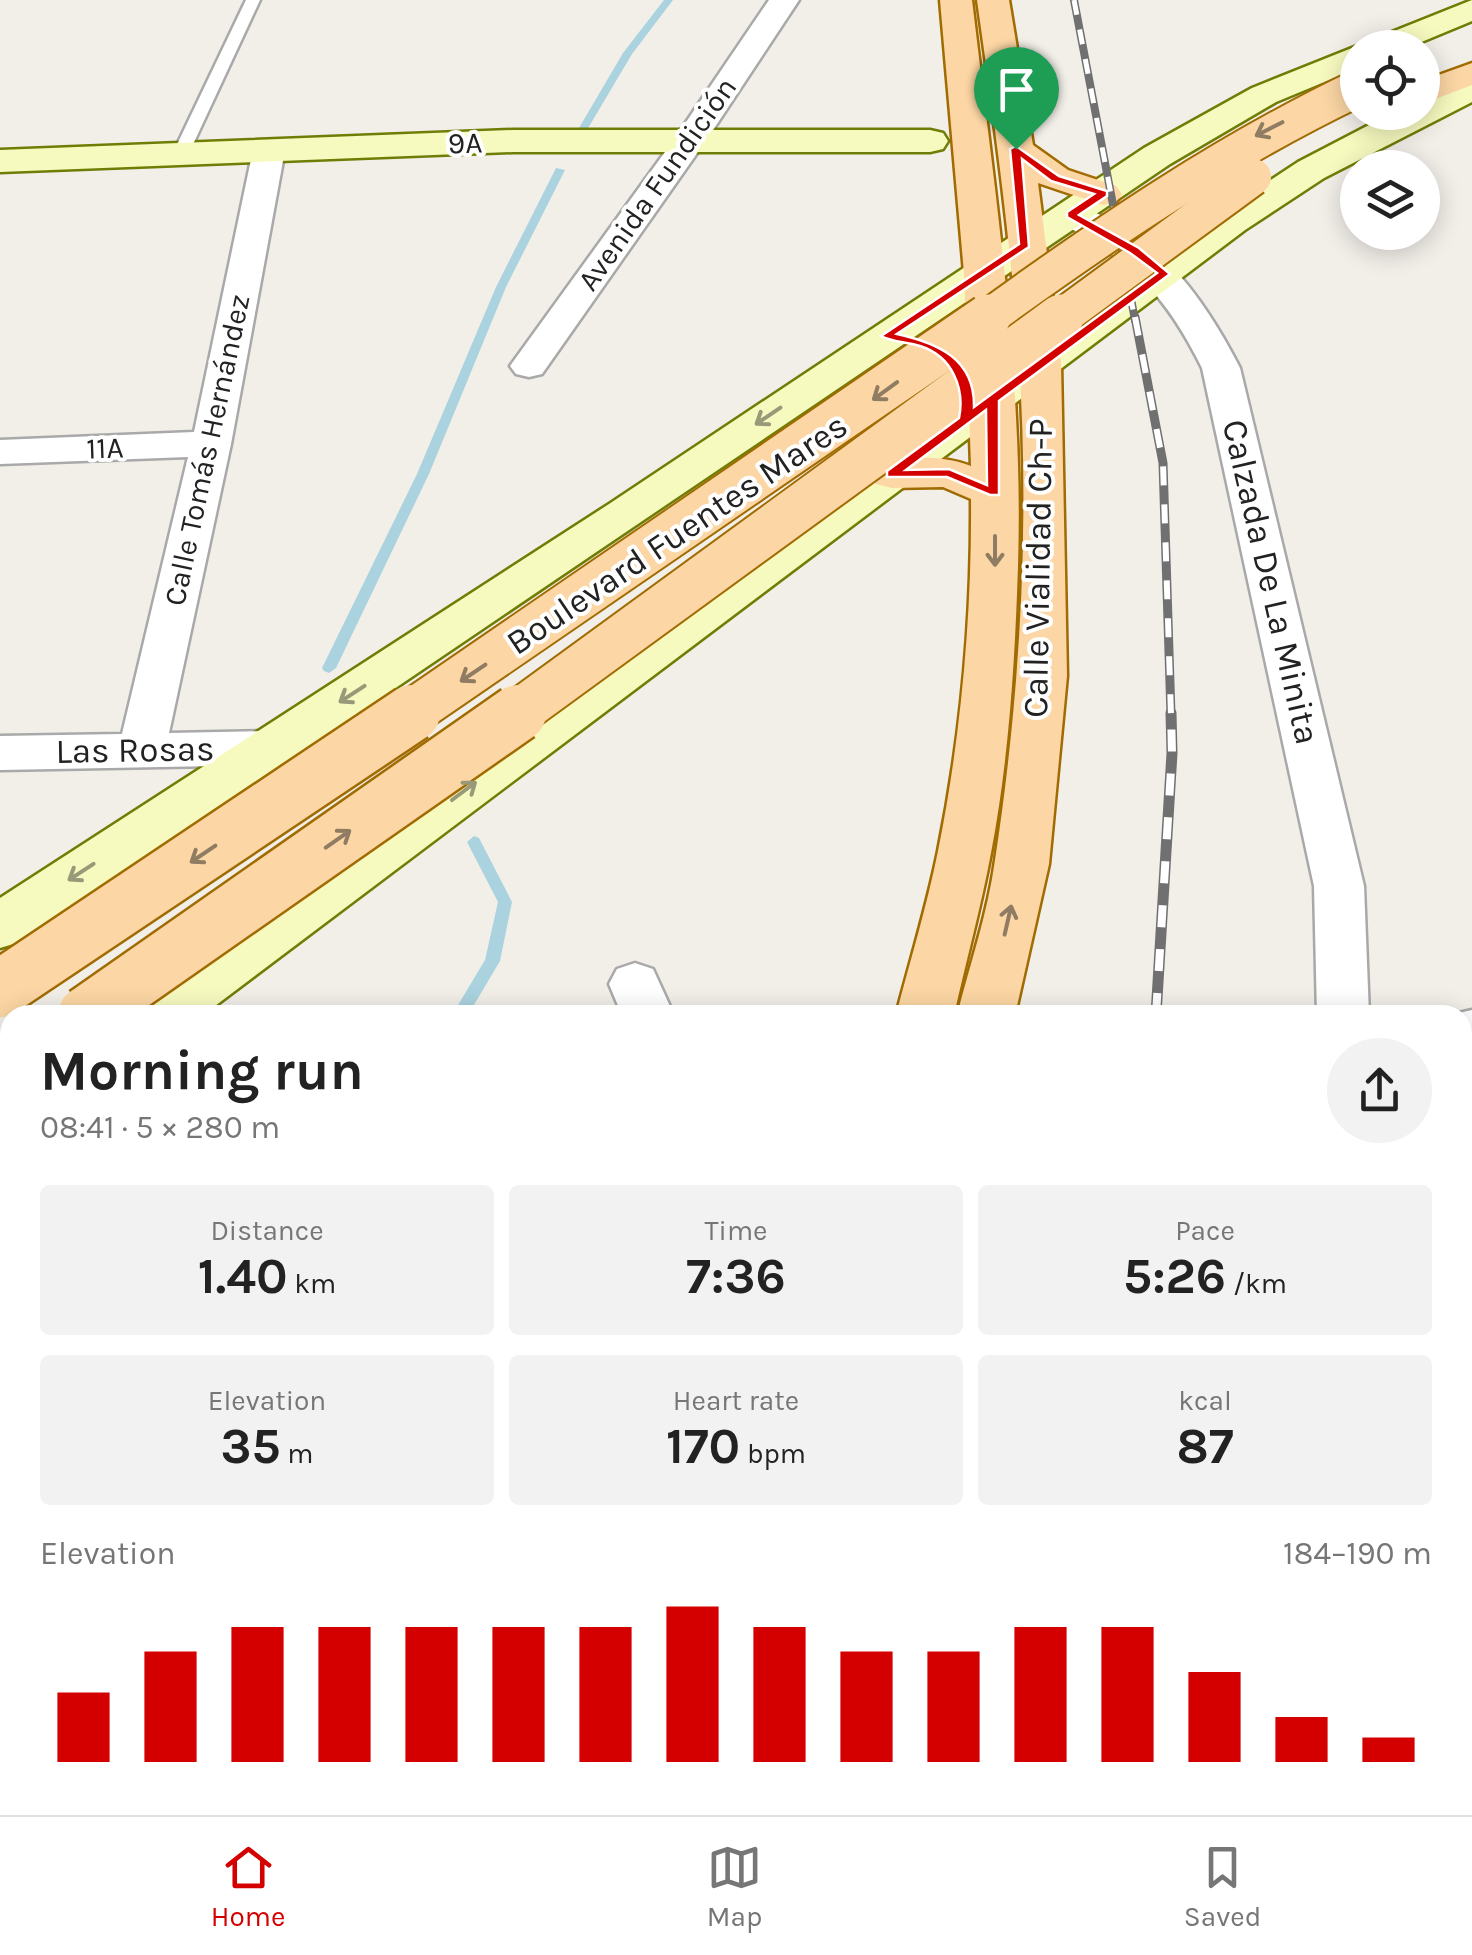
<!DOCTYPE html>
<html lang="en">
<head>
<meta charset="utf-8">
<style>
	body { margin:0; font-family:Karla,sans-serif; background:#f2f2f2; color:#222; height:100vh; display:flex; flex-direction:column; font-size:38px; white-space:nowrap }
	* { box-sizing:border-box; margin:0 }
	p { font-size:32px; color:#767676 }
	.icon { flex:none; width:55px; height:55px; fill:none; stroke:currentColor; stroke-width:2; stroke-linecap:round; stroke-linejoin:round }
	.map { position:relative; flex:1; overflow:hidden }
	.details { position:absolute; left:0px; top:1005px; width:1472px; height:810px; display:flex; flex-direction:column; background:#fff; border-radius:30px 30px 0 0; box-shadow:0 5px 25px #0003 }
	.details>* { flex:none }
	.controls { position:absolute; left:1340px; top:30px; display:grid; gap:20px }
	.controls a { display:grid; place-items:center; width:100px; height:100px; border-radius:50%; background:#fff; box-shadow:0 5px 25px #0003; font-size:50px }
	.pin { position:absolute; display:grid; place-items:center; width:85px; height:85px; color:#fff; margin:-102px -42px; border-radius:50% 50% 50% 0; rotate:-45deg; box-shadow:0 0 10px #0007 }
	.pin .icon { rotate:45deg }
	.round { display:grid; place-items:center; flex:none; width:105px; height:105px; border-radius:52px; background:#f2f2f2 }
	.summary { display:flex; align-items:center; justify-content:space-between; height:170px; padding:0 40px }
	h1 { font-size:55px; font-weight:700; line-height:75px }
	.metrics { display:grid; grid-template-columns:repeat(3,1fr); gap:15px; height:170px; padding:10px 40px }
	.metrics div { display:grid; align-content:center; border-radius:10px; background:#f2f2f2; text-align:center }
	.metrics b { font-size:50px; font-weight:700 }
	.metrics small { font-size:28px; font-weight:400 }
	.metrics p { font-size:28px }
	.chart { height:280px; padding:20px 40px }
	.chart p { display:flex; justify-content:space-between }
	.chart svg { width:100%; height:180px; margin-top:10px; stroke:#d40000; stroke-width:6 }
	.menu { display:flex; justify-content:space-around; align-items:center; height:140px; border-top:2px solid #e0e0e0; background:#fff; font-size:28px; color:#767676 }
	.menu a { display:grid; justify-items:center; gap:5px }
	.menu .current { color:#d40000 }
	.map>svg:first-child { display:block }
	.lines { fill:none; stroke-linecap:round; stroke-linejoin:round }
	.stream { fill:#aad3df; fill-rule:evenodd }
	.lane-casing { stroke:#a9a9a9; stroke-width:5 }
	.street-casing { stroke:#a9a9a9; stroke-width:5 }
	.secondary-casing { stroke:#707d05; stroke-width:5 }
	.primary-casing { stroke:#a06b00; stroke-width:5 }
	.lane { fill:#fff; fill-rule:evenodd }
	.street { fill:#fff; fill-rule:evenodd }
	.secondary { fill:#f7fabf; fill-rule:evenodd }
	.primary { fill:#fcd6a4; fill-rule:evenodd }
	.rail-far3-casing { stroke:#707070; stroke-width:8 }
	.rail-far2-casing { stroke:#707070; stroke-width:9 }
	.rail-far1-casing { stroke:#707070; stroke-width:11 }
	.rail-casing { stroke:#707070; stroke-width:14 }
	.rail-far3 { stroke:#fff; stroke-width:5; stroke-dasharray:15; stroke-linecap:butt }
	.rail-far2 { stroke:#fff; stroke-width:6; stroke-dasharray:19; stroke-linecap:butt }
	.rail-far1 { stroke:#fff; stroke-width:8; stroke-dasharray:22; stroke-linecap:butt }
	.rail { stroke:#fff; stroke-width:10; stroke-dasharray:29; stroke-linecap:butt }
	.primary-bridge-far2-casing { stroke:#a06b00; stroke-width:40; stroke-linecap:butt }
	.primary-bridge-far1-casing { stroke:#a06b00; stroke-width:49; stroke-linecap:butt }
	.primary-bridge-casing { stroke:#a06b00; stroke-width:61; stroke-linecap:butt }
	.primary-bridge-far2 { stroke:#fcd6a4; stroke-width:36 }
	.primary-bridge-far1 { stroke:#fcd6a4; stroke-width:45 }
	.primary-bridge { stroke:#fcd6a4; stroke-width:56 }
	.oneway { stroke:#8f7c63 }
	.oneway2 { stroke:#979978 }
	.route { fill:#d40000; stroke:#fff; stroke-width:2.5; fill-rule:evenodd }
	.labels { text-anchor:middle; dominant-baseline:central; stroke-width:8; stroke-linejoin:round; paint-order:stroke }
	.far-street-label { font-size:30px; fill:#222; stroke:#fff }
	.street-label { font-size:35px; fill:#222; stroke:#fff }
</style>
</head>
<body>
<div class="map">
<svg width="1472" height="1815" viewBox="0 0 1472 1815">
	<rect width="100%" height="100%" fill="#f2efe9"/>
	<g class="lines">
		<g class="stream">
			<polygon points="664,0 673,0 632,54 584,135 578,135 576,133 623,53"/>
			<polygon points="556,168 565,170 506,287 429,474 336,668 329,673 324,671 322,668 417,474 496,287"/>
			<polygon points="474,836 479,838 512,902 500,961 468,1015 452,1015 485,960 498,902 467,842"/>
			<polygon points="10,1654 10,1680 0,1687 0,1661"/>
		</g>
		<g class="lane-casing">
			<polygon id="lane" points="246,0 260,0 189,153 175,157 173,153"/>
		</g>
		<g class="street-casing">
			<g id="street">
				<polygon points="769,0 799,0 707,139 542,374 529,377 516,374 510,366 678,134"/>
				<polygon points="269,140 281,143 285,150 231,444 169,733 270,731 286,736 293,748 286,760 270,765 0,770 0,736 122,734 188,457 0,464 0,440 194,432 253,150 257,143"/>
				<path d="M 1071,205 C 1153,225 1204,298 1240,368 L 1364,886 L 1369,1015 L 1317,1015 L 1314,886 L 1202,368 C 1165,293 1132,262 1059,222 L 1054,215 L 1059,208 Z"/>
				<polygon points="635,963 653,969 674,1015 622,1015 609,984 617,969"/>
				<polygon points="1472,1010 1472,1054 1462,1055 1462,1015 1450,1015"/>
				<polygon points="10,1457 10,1519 0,1523 0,1461"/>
				<polygon points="1213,1805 1283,1805 1281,1815 1211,1815"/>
			</g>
		</g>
		<g class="secondary-casing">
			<g id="secondary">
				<polygon points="1472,0 1472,21 1407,48 1358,48 1358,68 1276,102 1170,164 20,942 0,948 0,898 609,504 1144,148 1252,88"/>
				<polygon points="1472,79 1472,102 1324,178 1245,230 203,1015 131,1015 140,998 1219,214 1298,162 1394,112 1422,112 1422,99"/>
				<polygon points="513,130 930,130 943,133 948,141 943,149 930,152 513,152 0,172 0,150"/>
				<polygon points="10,1097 10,1153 0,1156 0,1101"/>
				<polygon points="256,1805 338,1805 333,1815 252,1815"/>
			</g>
		</g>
		<g class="primary-casing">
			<g id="primary">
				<path d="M 940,0 L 972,0 C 994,187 1024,378 1018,566 C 1015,661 1009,759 991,853 C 981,907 966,961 954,1015 L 896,1015 C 910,961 927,906 938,851 C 961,737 972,616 971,499 L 943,487 L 892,488 L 876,484 L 870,474 L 876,464 C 905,456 943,455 971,466 L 964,273 Z"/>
				<path d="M 977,0 L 1009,0 L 1033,145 L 1068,170 L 1116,186 L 1122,194 L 1116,202 L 1103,205 L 1038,183 L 1061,363 L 1067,676 L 1049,864 L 1015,1015 L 957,1015 C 970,964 988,912 995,860 C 1020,697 1030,527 1019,361 C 1011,240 994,120 977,0 Z"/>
				<polygon points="1472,63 1472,85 1422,104 1422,81"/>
				<polygon points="10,1043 10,1097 0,1100 0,1047"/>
				<polygon points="607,1805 686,1805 681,1815 603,1815"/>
				<polygon points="700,1805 778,1805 774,1815 696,1815"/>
			</g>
		</g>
		<use href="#lane" class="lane"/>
		<use href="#street" class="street"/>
		<use href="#secondary" class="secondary"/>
		<use href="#primary" class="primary"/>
		<g class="rail-far3-casing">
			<polyline id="rail-far3" points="1074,0 1135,320"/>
		</g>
		<g class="rail-far2-casing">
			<polyline id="rail-far2" points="1135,317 1163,463 1171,715"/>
		</g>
		<g class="rail-far1-casing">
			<polyline id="rail-far1" points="1156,1015 1172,753 1171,713"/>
		</g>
		<g class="rail-casing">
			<polyline id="rail" points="1015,1815 1018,1805"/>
		</g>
		<use href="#rail-far3" class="rail-far3"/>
		<use href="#rail-far2" class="rail-far2"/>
		<use href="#rail-far1" class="rail-far1"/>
		<use href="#rail" class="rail"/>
		<g class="primary-bridge-far2-casing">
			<g id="primary-bridge-far2">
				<path d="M 985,320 C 1105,233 1224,152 1358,88"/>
				<polyline points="1058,320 1253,177"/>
			</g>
		</g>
		<g class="primary-bridge-far1-casing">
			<g id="primary-bridge-far1">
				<polyline points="408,715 988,317"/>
				<polyline points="515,715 1061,317"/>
			</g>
		</g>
		<g class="primary-bridge-casing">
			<g id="primary-bridge">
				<polyline points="0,989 412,713"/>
				<polyline points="86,1015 518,713"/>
			</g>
		</g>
		<use href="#primary-bridge-far2" class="primary-bridge-far2"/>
		<use href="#primary-bridge-far1" class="primary-bridge-far1"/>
		<use href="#primary-bridge" class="primary-bridge"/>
	</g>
	<defs><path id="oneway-shaft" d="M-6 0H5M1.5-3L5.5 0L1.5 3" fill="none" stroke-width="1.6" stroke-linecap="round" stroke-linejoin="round" transform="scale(2.5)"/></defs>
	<g class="oneway">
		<use href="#oneway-shaft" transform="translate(1269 129) rotate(153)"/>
		<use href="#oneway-shaft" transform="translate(885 391) rotate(144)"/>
		<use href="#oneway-shaft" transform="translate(995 551) rotate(90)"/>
		<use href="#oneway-shaft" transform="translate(473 673) rotate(146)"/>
		<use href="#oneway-shaft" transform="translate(338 839) rotate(-35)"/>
		<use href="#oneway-shaft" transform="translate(203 854) rotate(146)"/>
		<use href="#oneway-shaft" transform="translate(1008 920) rotate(-77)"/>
	</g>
	<g class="oneway2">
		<use href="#oneway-shaft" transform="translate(768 416) rotate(146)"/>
		<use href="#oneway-shaft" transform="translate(352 694) rotate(147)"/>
		<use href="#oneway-shaft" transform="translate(464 791) rotate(-37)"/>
		<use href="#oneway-shaft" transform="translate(81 872) rotate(147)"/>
	</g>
	<path class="route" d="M 1016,146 L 1059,176 L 1107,191 L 1107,196 L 1079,215 L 1139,248 L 1170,274 L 999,401 L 999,495 L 990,495 L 947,477 L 887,477 L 887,471 L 959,418 C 965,388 952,356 920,346 C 907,342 892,342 881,336 L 1019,244 L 1010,149 ZM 1022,159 L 1051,181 L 1094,194 L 1067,212 L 1067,217 L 1130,253 L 1157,273 L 974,407 C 975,359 938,343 897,334 L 1029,247 ZM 986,410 L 987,485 L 949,469 L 906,470 Z"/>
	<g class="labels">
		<g class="far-street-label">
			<text transform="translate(465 143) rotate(-2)">9A</text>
			<text transform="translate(657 184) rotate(-55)">Avenida Fundición</text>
			<text transform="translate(105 448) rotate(-2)">11A</text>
			<text transform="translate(207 450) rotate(-78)">Calle Tomás Hernández</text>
		</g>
		<g class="street-label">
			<text transform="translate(677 534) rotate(-34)">Boulevard Fuentes Mares</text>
			<text transform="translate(1038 568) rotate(-89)">Calle Vialidad Ch-P</text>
			<text transform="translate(1271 582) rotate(77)">Calzada De La Minita</text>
			<text transform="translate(135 750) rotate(-1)">Las Rosas</text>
		</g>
	</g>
</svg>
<div class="controls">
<a><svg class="icon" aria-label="locate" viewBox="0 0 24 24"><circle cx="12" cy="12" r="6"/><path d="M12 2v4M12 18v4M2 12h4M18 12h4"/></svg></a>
<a><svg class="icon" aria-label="layers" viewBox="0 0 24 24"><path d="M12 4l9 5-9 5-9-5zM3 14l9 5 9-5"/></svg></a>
</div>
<div class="pin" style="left:1016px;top:149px;background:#1e9e55"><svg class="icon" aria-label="arrive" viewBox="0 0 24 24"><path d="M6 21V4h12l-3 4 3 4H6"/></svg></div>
<section class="details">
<div class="summary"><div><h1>Morning run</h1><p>08:41 · 5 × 280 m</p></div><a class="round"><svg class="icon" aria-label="share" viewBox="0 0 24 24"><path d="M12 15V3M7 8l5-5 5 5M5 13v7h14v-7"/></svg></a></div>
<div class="metrics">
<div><p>Distance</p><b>1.40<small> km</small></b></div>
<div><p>Time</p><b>7:36</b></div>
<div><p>Pace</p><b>5:26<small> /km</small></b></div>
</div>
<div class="metrics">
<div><p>Elevation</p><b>35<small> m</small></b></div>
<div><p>Heart rate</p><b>170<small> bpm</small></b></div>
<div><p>kcal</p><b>87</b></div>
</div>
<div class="chart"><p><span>Elevation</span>184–190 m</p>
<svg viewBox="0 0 160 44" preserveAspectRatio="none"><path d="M5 44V27M15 44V17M25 44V11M35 44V11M45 44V11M55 44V11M65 44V11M75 44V6M85 44V11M95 44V17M105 44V17M115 44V11M125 44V11M135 44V22M145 44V33M155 44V38"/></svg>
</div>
</section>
</div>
<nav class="menu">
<a class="current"><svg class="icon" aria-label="home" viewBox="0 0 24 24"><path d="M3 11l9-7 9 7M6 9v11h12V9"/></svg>Home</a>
<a><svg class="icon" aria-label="map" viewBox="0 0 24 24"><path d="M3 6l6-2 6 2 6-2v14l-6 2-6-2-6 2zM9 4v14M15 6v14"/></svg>Map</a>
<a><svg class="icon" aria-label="saved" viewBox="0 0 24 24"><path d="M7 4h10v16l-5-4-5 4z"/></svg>Saved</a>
</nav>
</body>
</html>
